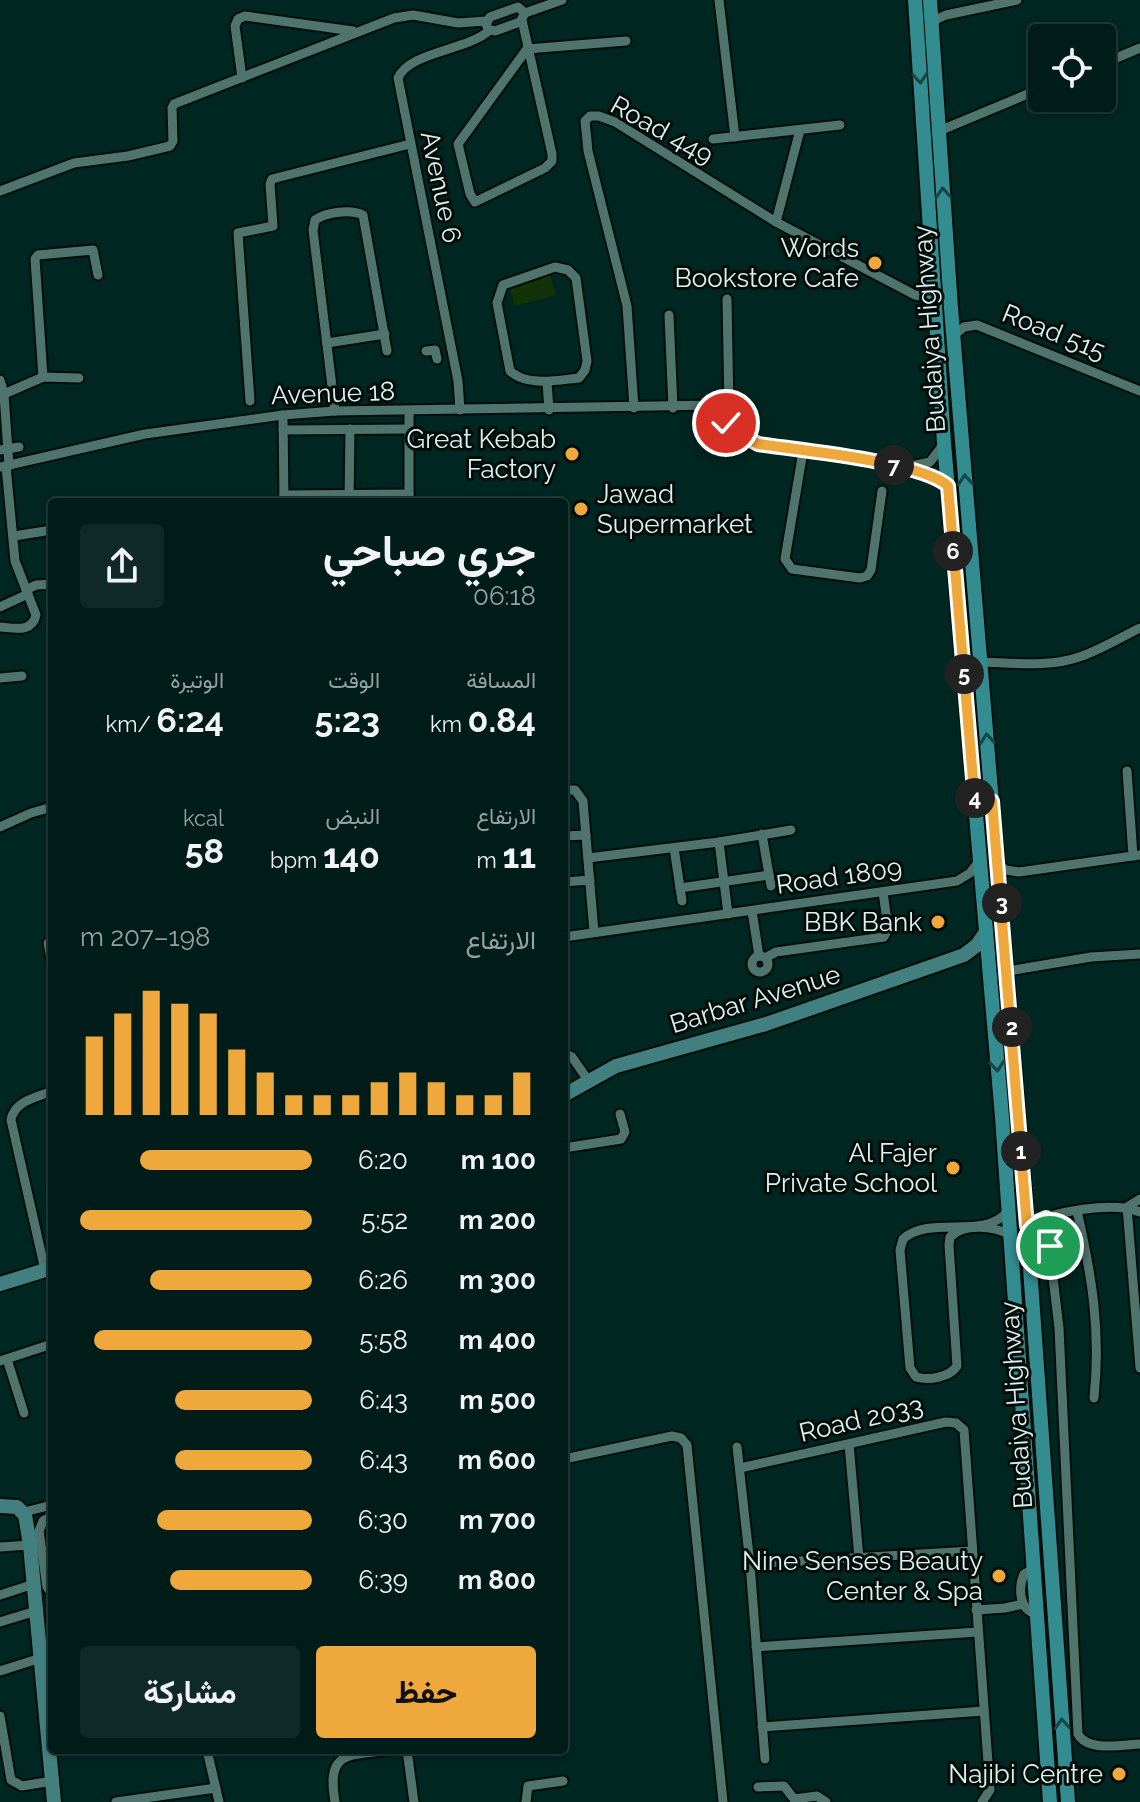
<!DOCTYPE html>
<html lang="ar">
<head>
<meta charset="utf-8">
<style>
	body { margin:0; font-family:Raleway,Vazirmatn,sans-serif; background:#0e2926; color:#f1f3f6; direction:rtl; height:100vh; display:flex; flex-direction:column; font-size:30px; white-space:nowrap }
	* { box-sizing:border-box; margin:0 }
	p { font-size:26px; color:#95a1a2 }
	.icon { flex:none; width:44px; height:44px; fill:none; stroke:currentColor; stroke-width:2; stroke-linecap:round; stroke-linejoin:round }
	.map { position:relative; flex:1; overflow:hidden; direction:ltr }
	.drawer { position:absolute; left:48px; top:498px; width:520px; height:1256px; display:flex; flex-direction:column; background:#001c19; border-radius:8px; box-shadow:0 2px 6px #0004,0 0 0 2px #223a38; direction:rtl }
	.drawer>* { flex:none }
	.buttons { position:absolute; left:1028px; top:24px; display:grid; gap:16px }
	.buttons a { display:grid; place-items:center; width:88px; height:88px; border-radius:8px; background:#001c19; box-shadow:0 2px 6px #0004,0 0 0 2px #223a38; font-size:40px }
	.pin { position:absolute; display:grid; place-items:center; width:68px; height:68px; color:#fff; margin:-34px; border:4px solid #fff; border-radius:50%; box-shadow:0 2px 8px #0007 }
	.km { position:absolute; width:40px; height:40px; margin:-20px; border-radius:50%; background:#222; color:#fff; font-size:22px; line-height:40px; text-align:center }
	.round { display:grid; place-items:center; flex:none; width:84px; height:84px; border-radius:8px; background:#0e2926 }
	.head { display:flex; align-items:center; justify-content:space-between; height:136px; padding:0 32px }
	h1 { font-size:44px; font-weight:700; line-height:60px }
	.figures { display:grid; grid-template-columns:repeat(3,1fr); gap:12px; height:136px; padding:8px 32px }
	.figures div { display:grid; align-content:center }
	.figures b { font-size:34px; font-weight:700 }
	.figures small { font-size:22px; font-weight:400 }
	.figures p { font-size:22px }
	.chart { height:224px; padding:16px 32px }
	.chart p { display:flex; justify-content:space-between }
	.chart svg { width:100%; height:144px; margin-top:8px; stroke:#eea83c; stroke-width:6 }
	.cta { display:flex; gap:16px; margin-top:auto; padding:16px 32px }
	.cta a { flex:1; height:92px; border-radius:8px; background:#eea83c; color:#111; font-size:32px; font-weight:700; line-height:92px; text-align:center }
	.cta a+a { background:#0e2926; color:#f1f3f6 }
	ul { padding:0 32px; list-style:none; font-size:26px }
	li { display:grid; grid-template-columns:128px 96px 1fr; align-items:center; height:60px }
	li i { height:20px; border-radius:10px; background:#eea83c }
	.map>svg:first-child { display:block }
	.green { fill:#133207 }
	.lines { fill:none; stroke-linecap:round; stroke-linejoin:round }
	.street-casing { stroke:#000e0a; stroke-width:13 }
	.secondary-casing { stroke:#000e0a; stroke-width:18 }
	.primary-casing { stroke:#000e0a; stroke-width:18 }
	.street { stroke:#4f746d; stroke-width:9 }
	.secondary { stroke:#41807e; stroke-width:14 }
	.primary { stroke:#338d90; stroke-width:14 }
	.oneway { stroke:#174646 }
	.route-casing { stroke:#fff; stroke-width:16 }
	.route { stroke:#eea83c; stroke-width:10 }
	.poi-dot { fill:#eea83c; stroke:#010c0a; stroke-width:3 }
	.labels { text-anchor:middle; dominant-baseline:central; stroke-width:6; stroke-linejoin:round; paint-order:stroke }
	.street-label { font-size:26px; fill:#ddf1ed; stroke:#010c0a }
	.poi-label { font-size:26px; fill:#ddf1ed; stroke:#010c0a; text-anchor:end }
</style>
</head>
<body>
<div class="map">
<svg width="1140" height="1802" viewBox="0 0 1140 1802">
	<rect width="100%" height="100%" fill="#002621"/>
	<polygon class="green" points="550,275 556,295 515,306 509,286"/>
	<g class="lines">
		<g class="street-casing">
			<g id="street">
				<polyline points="719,0 735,137"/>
				<polygon points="518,7 525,13 520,22 495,31 488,29 486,24 490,17"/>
				<polyline points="525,13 562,0"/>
				<polyline points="522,20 552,154 552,161 545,168 475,202 470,194 458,144 527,49 626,41"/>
				<polyline points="931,26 937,19 946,15 1017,0"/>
				<polyline points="1102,64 1140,48"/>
				<polyline points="242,78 235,26 238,19 245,16 353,31"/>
				<polyline points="939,131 1042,88"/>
				<polyline points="713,139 840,125"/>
				<polyline points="0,191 74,163 128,156 170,146 173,141 172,108 174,104 394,18 413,15 458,23 486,21"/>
				<polyline points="776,222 800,130"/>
				<path d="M 555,267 L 568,270 L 576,278 L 587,361 L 585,370 L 579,378 C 558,380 527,387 510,371 L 497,303 L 503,285 Z"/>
				<polyline points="727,299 729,410"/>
				<polyline points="669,315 673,408"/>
				<polyline points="953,336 964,327 977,325 1140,391"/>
				<polyline points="327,343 385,334"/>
				<polyline points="426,351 435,350 437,359"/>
				<polyline points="43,377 35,259 38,255 93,250 98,275"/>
				<polyline points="0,380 4,394 9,466"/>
				<polyline points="547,382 549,410"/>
				<polyline points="4,394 43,377 79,378"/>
				<polyline points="250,401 238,233 273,226 270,184 272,179 410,144"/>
				<polyline points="634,408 627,306 588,151 585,121 590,116 599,116 615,122 776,222 915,295 934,298"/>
				<path d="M 460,410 L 458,381 L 398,78 C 410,51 467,51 490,30"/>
				<path d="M 335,411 L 313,230 L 315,220 C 326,212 351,209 363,215 L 387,351"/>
				<polyline points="283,415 284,502"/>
				<polyline points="283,430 409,429"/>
				<polyline points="736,437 751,444 900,466 930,474 948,486"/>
				<polyline points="0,450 19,447"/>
				<polyline points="803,451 785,559 792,569 860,578 867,576 871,570 882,491"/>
				<polyline points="911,466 930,462 943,445"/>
				<path d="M 0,467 L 145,434 L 283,415 L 335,411 L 717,405 C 731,409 734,418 739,430 L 734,439 L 724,437 L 721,430 L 729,422 L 736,424"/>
				<polyline points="284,495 409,494"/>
				<polyline points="349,502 350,429"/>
				<polyline points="409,502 409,412"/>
				<polyline points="14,536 52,530"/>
				<polyline points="26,590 36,585 52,584"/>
				<polyline points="0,607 28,594"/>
				<path d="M 0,627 C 15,628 32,633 36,615 L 15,561 L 6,466"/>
				<path d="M 980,662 C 1014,663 1050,668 1082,656 C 1102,649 1121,637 1140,628"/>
				<polyline points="0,678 22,676"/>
				<polyline points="1127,771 1133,856"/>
				<polyline points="564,790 575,790 583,801 594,932"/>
				<polyline points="0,827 31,813 52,807"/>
				<polyline points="762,834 771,886"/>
				<polyline points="564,836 586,835"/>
				<polyline points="719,842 728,914"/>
				<polyline points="674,848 682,901"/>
				<polyline points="588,858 719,842 791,830"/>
				<polyline points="998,864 1006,870 1019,872 1140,855"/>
				<polyline points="564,882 590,880"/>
				<polyline points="680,888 769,875"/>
				<polyline points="752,911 759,956"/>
				<polyline points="564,937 957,881 970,873 980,860"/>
				<polyline points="48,943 52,964"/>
				<circle cx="760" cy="964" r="8"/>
				<polyline points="765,958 776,952 884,937 888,928 883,892"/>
				<polyline points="1008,971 1091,957 1140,954"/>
				<polyline points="564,1053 572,1057 588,1080"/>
				<polyline points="564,1148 621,1139 625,1132 620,1114"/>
				<polyline points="1140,1199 1127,1207 1140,1368"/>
				<path d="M 1008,1211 C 984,1241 931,1214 903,1239 L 900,1250 L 910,1368 L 916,1377 C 929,1381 950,1377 957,1366 L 949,1245 L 950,1237 C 964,1223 994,1226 1010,1235"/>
				<path d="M 1077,1211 C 1092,1276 1101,1331 1094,1398"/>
				<path d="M 1046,1218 L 1059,1328 L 1078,1734 C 1087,1752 1122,1745 1140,1744"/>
				<path d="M 1027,1226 C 1053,1211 1113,1201 1140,1212"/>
				<path d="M 45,1270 L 11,1120 C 14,1101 36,1098 52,1091"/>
				<polyline points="7,1359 24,1413"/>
				<polyline points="0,1361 52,1344"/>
				<polyline points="849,1444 859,1558"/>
				<polyline points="737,1447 750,1564 765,1759"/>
				<polyline points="564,1459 672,1436 681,1438 687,1445 723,1802"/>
				<polyline points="740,1468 946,1422 956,1423 964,1430 990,1790 982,1802"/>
				<polyline points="24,1512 52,1505"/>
				<polyline points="52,1516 43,1521 39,1531 47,1587 52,1594"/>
				<polyline points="0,1547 30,1545"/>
				<polyline points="750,1564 972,1551"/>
				<path d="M 1034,1569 L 1024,1574 C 1018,1588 1019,1611 1037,1614"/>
				<polyline points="0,1595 34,1584"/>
				<polyline points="976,1610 1005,1608 1023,1604"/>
				<polyline points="0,1622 36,1611"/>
				<polyline points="756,1647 978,1632"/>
				<polyline points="0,1671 41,1658"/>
				<polyline points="0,1716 11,1780 22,1786 52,1781"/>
				<polyline points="762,1727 984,1711"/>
				<polyline points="207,1750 219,1802"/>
				<polyline points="407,1750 414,1802"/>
				<polyline points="758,1787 784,1786 794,1799 817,1796 826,1802"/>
				<polyline points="116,1802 216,1788"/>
				<path d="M 335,1802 C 326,1750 348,1756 390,1750"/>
				<polyline points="526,1802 528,1786 563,1781"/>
			</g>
		</g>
		<g class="secondary-casing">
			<g id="secondary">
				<polyline points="564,1095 616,1066 766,1024 964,955 977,945 986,932"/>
				<polyline points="0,1284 52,1268"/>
				<polyline points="0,1506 17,1507 25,1515 30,1545 54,1802"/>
			</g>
		</g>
		<g class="primary-casing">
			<g id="primary">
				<polyline points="915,0 944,443 1002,1117 1050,1802"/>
				<polyline points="930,0 951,308 1027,1226 1068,1802"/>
			</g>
		</g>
		<use href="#street" class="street"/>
		<use href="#secondary" class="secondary"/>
		<use href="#primary" class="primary"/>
	</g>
	<defs><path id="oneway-chevron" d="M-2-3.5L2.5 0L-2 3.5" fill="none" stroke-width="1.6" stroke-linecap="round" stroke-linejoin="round" transform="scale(2)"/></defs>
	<g class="oneway">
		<use href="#oneway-chevron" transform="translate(920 78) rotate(86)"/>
		<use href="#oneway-chevron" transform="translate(943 193) rotate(-94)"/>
		<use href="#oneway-chevron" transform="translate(965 480) rotate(-95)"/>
		<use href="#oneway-chevron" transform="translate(987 739) rotate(-95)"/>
		<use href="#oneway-chevron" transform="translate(997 1066) rotate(85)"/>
		<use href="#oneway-chevron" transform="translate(1062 1724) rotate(-94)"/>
	</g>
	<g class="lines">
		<g class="route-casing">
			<path id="route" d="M 726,423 L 734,422 L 744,436 L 758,444 C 798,450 923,462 948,486 L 975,803 L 992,801 L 1027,1226 L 1046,1218 L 1050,1246"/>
		</g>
		<use href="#route" class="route"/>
	</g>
	<g class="poi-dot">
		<circle cx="875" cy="263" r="8"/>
		<circle cx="572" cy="454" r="8"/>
		<circle cx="581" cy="509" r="8"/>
		<circle cx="938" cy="922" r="8"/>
		<circle cx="953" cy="1168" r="8"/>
		<circle cx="999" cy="1576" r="8"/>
		<circle cx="1119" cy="1774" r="8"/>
	</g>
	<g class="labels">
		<g class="street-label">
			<text transform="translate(662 130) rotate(29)">Road 449</text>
			<text transform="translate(441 187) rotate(78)">Avenue 6</text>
			<text transform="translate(929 329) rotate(-94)">Budaiya Highway</text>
			<text transform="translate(1054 332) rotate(22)">Road 515</text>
			<text transform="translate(333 393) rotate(-2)">Avenue 18</text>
			<text transform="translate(839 876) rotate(-8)">Road 1809</text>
			<text transform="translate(755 999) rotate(-17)">Barbar Avenue</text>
			<text transform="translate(1016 1405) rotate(-94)">Budaiya Highway</text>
			<text transform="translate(861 1419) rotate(-13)">Road 2033</text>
		</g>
		<g class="poi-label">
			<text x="859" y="248">Words<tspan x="859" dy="30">Bookstore Cafe</tspan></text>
			<text x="556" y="439">Great Kebab<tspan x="556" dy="30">Factory</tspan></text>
			<text x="597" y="494" text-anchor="start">Jawad<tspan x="597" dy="30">Supermarket</tspan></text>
			<text x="922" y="922">BBK Bank</text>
			<text x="937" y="1153">Al Fajer<tspan x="937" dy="30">Private School</tspan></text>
			<text x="983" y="1561">Nine Senses Beauty<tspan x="983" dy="30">Center &amp; Spa</tspan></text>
			<text x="1103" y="1774">Najibi Centre</text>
		</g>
	</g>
</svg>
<div class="buttons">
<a><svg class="icon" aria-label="locate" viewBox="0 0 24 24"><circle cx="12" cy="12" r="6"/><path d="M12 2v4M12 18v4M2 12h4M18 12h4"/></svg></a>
</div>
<div class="pin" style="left:1050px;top:1246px;background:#1e9e55"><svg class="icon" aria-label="arrive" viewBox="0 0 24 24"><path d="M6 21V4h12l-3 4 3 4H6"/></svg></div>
<div class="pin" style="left:726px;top:423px;background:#d93025"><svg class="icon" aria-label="check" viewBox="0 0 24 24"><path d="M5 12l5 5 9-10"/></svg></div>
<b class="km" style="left:1021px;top:1151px">1</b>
<b class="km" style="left:1012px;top:1027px">2</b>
<b class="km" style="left:1002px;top:903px">3</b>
<b class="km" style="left:975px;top:798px">4</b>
<b class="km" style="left:964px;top:674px">5</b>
<b class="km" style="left:953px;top:551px">6</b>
<b class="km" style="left:894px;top:465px">7</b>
<section class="drawer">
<div class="head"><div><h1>جري صباحي</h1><p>06:18</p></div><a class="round"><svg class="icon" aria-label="share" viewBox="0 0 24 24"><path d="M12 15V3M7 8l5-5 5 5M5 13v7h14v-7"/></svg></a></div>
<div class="figures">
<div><p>المسافة</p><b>0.84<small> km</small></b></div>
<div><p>الوقت</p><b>5:23</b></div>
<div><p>الوتيرة</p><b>6:24<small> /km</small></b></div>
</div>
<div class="figures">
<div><p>الارتفاع</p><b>11<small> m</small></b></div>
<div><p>النبض</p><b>140<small> bpm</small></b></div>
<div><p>kcal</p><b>58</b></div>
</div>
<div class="chart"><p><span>الارتفاع</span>198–207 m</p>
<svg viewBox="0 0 160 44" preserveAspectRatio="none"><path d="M5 44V20M15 44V13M25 44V6M35 44V10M45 44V13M55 44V24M65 44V31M75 44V38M85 44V38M95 44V38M105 44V34M115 44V31M125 44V34M135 44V38M145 44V38M155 44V31"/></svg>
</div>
<ul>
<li><b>100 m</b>6:20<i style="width:74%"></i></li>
<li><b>200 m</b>5:52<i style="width:100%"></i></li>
<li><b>300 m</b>6:26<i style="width:70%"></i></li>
<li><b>400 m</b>5:58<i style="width:94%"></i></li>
<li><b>500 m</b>6:43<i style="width:59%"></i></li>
<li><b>600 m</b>6:43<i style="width:59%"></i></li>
<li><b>700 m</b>6:30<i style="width:67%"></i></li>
<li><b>800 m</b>6:39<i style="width:61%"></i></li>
</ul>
<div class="cta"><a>حفظ</a><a>مشاركة</a></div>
</section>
</div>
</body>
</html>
